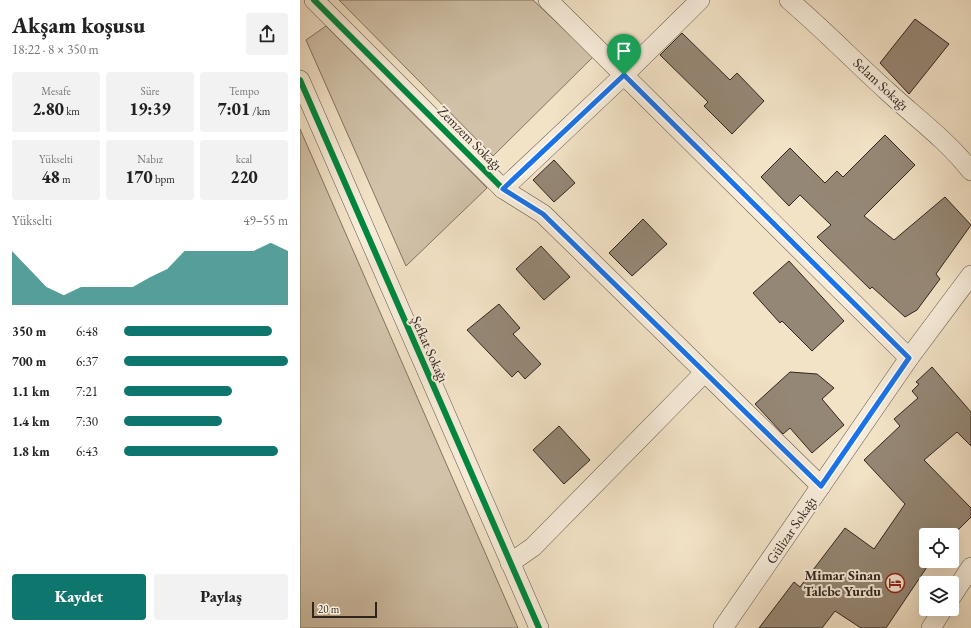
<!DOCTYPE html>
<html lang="tr">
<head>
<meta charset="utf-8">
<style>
	body { margin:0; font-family:"EB Garamond",serif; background:#f2f2f2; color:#222; height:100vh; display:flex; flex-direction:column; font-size:15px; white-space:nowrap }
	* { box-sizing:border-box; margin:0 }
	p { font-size:13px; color:#767676 }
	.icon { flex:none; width:22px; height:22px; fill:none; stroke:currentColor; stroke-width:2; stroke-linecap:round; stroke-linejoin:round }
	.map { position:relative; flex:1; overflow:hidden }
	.panel { display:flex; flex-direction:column; background:#fff; width:300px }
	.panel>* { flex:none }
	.tools { position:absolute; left:619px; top:528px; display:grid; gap:8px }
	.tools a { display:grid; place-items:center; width:40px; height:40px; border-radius:4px; background:#fff; box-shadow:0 4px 16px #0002; font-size:20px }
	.scale { position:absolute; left:12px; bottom:10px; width:65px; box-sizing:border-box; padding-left:4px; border:2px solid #30241e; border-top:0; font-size:11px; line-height:14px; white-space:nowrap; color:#30241e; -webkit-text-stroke:3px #f7ecda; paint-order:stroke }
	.pin { position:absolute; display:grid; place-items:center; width:34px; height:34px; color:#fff; margin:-41px -17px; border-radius:50% 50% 50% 0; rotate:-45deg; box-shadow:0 0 4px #0007 }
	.pin .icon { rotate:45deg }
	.round { display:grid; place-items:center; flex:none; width:42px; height:42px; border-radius:4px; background:#f2f2f2 }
	.headline { display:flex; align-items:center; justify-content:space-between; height:68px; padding:0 12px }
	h1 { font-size:22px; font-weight:800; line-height:30px }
	.figures { display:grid; grid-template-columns:repeat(3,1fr); gap:6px; height:68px; padding:4px 12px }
	.figures div { display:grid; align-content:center; border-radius:4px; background:#f2f2f2; text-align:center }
	.figures b { font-size:17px; font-weight:800 }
	.figures small { font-size:11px; font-weight:400 }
	.figures p { font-size:11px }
	.chart { height:112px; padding:8px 12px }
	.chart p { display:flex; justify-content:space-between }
	.chart svg { width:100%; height:72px; margin-top:4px; fill:#0f766e; opacity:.7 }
	.button { display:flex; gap:8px; margin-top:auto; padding:8px 12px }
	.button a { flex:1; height:46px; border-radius:4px; background:#0f766e; color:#fff; font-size:16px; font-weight:800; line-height:46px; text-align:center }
	.button a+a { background:#f2f2f2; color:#222 }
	ul { padding:0 12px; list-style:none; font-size:13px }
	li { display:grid; grid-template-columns:64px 48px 1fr; align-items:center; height:30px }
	li i { height:10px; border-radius:5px; background:#0f766e }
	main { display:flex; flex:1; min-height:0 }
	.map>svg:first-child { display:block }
	.green { fill:#d1c2a9; stroke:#807364 }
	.building { fill:#958775; stroke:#30241e }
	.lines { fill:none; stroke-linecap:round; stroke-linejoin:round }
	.minor-casing { stroke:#605448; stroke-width:20 }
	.minor { stroke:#f7ecda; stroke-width:19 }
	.cycleway-casing { stroke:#f7ecda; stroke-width:8 }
	.cycleway { stroke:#00873e; stroke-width:6 }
	.route-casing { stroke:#fff; stroke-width:8 }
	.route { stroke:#1a73e8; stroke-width:5 }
	.labels { text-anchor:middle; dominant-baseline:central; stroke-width:4; stroke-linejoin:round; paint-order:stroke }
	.street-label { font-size:14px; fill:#30241e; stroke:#f7ecda }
	.poi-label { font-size:14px; font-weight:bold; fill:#30241e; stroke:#f7ecda; text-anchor:end }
</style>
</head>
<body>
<main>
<section class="panel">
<div class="headline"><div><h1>Akşam koşusu</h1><p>18:22 · 8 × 350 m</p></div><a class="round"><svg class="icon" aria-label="share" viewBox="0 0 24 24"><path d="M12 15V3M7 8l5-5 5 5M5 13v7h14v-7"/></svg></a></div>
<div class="figures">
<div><p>Mesafe</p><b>2.80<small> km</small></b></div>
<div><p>Süre</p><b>19:39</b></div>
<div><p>Tempo</p><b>7:01<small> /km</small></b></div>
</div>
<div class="figures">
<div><p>Yükselti</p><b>48<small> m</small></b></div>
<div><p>Nabız</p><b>170<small> bpm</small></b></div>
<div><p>kcal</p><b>220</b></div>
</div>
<div class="chart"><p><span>Yükselti</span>49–55 m</p>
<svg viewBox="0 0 160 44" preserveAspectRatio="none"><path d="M0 44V11L10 22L20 33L30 38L40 33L50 33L60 33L70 33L80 27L90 22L100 11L110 11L120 11L130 11L140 11L150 6L160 11V44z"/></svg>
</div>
<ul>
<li><b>350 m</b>6:48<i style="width:90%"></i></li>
<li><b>700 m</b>6:37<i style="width:100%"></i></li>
<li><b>1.1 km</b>7:21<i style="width:66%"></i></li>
<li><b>1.4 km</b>7:30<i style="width:60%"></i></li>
<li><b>1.8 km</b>6:43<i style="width:94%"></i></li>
</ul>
<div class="button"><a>Kaydet</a><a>Paylaş</a></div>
</section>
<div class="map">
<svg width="671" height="628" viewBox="0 0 671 628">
	<rect width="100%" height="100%" fill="#f2e2c6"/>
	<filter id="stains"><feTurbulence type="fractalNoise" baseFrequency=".005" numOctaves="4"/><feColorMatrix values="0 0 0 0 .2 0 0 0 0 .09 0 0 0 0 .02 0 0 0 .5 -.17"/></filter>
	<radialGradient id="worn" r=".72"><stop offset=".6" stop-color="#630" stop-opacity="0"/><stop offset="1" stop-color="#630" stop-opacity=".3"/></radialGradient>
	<g class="green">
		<polygon points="39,0 233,0 293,57 193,156"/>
		<polygon points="26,26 187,188 106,266 6,40"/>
		<polygon points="0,129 218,628 0,628"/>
	</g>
	<g class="building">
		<polygon points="615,19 649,44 609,94 580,63"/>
		<polygon points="382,33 430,80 437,73 464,101 432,134 404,106 408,102 360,55"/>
		<polygon points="585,135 615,165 564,216 594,240 645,197 671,225 636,274 640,279 617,310 605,317 572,287 570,289 517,237 531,225 500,195 489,206 461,177 490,148 525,183 537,171 543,177"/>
		<polygon points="254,160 275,183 254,202 233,180"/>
		<polygon points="343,219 367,244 332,276 309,253"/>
		<polygon points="241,246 270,277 244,300 216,269"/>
		<polygon points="489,261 544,321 512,351 482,321 480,323 453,293"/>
		<polygon points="199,304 220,328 213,334 241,364 225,379 218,371 212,377 167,330"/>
		<polygon points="632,367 671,412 671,446 657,432 624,460 671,508 671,517 652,536 626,535 626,561 631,561 586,628 561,628 535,611 522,628 459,628 494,582 500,587 545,528 574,549 605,504 564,460 600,426 594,419 618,398 612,391 619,384 616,382"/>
		<polygon points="490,372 517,374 534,388 522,399 544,425 512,453 490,428 483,434 455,404"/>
		<polygon points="259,426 290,460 264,484 233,450"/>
	</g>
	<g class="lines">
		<g class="minor-casing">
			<g id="minor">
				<polyline points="14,0 203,189 243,214 521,486"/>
				<polyline points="248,0 609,358"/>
				<path d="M 489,0 C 523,29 554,61 587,91 C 615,117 647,140 671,171"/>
				<polyline points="0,80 239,628"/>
				<polyline points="203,189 324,75 400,0"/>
				<polyline points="210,563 233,547 404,373"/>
				<polyline points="652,596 671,567"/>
				<polyline points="423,628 609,358 671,275"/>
				<polyline points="631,628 643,609"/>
			</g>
		</g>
		<use href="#minor" class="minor"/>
		<g class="cycleway-casing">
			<g id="cycleway">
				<polyline points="14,0 203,189 243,214 521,486"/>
				<polyline points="0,80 239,628"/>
			</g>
		</g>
		<use href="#cycleway" class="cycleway"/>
	</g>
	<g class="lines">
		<g class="route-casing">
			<polygon id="route" points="324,75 609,358 521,486 243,214 203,189"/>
		</g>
		<use href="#route" class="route"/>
	</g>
	<defs>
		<g id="hotel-ring" transform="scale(1)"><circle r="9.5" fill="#f7ecda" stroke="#8f2418" stroke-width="1.5"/><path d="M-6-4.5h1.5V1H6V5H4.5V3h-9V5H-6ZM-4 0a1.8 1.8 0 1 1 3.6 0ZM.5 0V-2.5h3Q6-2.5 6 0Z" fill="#8f2418"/></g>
	</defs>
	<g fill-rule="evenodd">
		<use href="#hotel-ring" x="595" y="583"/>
	</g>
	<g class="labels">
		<g class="street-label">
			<text transform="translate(581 84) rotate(43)">Selam Sokağı</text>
			<text transform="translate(170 138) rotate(45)">Zemzem Sokağı</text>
			<text transform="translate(130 349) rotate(66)">Şefkat Sokağı</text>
			<text transform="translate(491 530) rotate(-56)">Gülizar Sokağı</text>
		</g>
		<g class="poi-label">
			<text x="581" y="575">Mimar Sinan<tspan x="581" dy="16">Talebe Yurdu</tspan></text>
		</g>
	</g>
	<rect width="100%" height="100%" filter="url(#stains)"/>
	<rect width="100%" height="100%" fill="url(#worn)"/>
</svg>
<div class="tools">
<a><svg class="icon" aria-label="locate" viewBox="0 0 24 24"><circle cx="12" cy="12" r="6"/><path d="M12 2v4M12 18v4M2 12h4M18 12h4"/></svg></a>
<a><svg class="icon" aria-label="layers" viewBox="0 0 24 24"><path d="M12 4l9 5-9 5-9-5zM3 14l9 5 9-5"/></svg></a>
</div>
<div class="scale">20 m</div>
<div class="pin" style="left:324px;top:75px;background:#1e9e55"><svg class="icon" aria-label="arrive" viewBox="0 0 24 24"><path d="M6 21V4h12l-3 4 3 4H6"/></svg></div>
</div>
</main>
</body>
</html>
